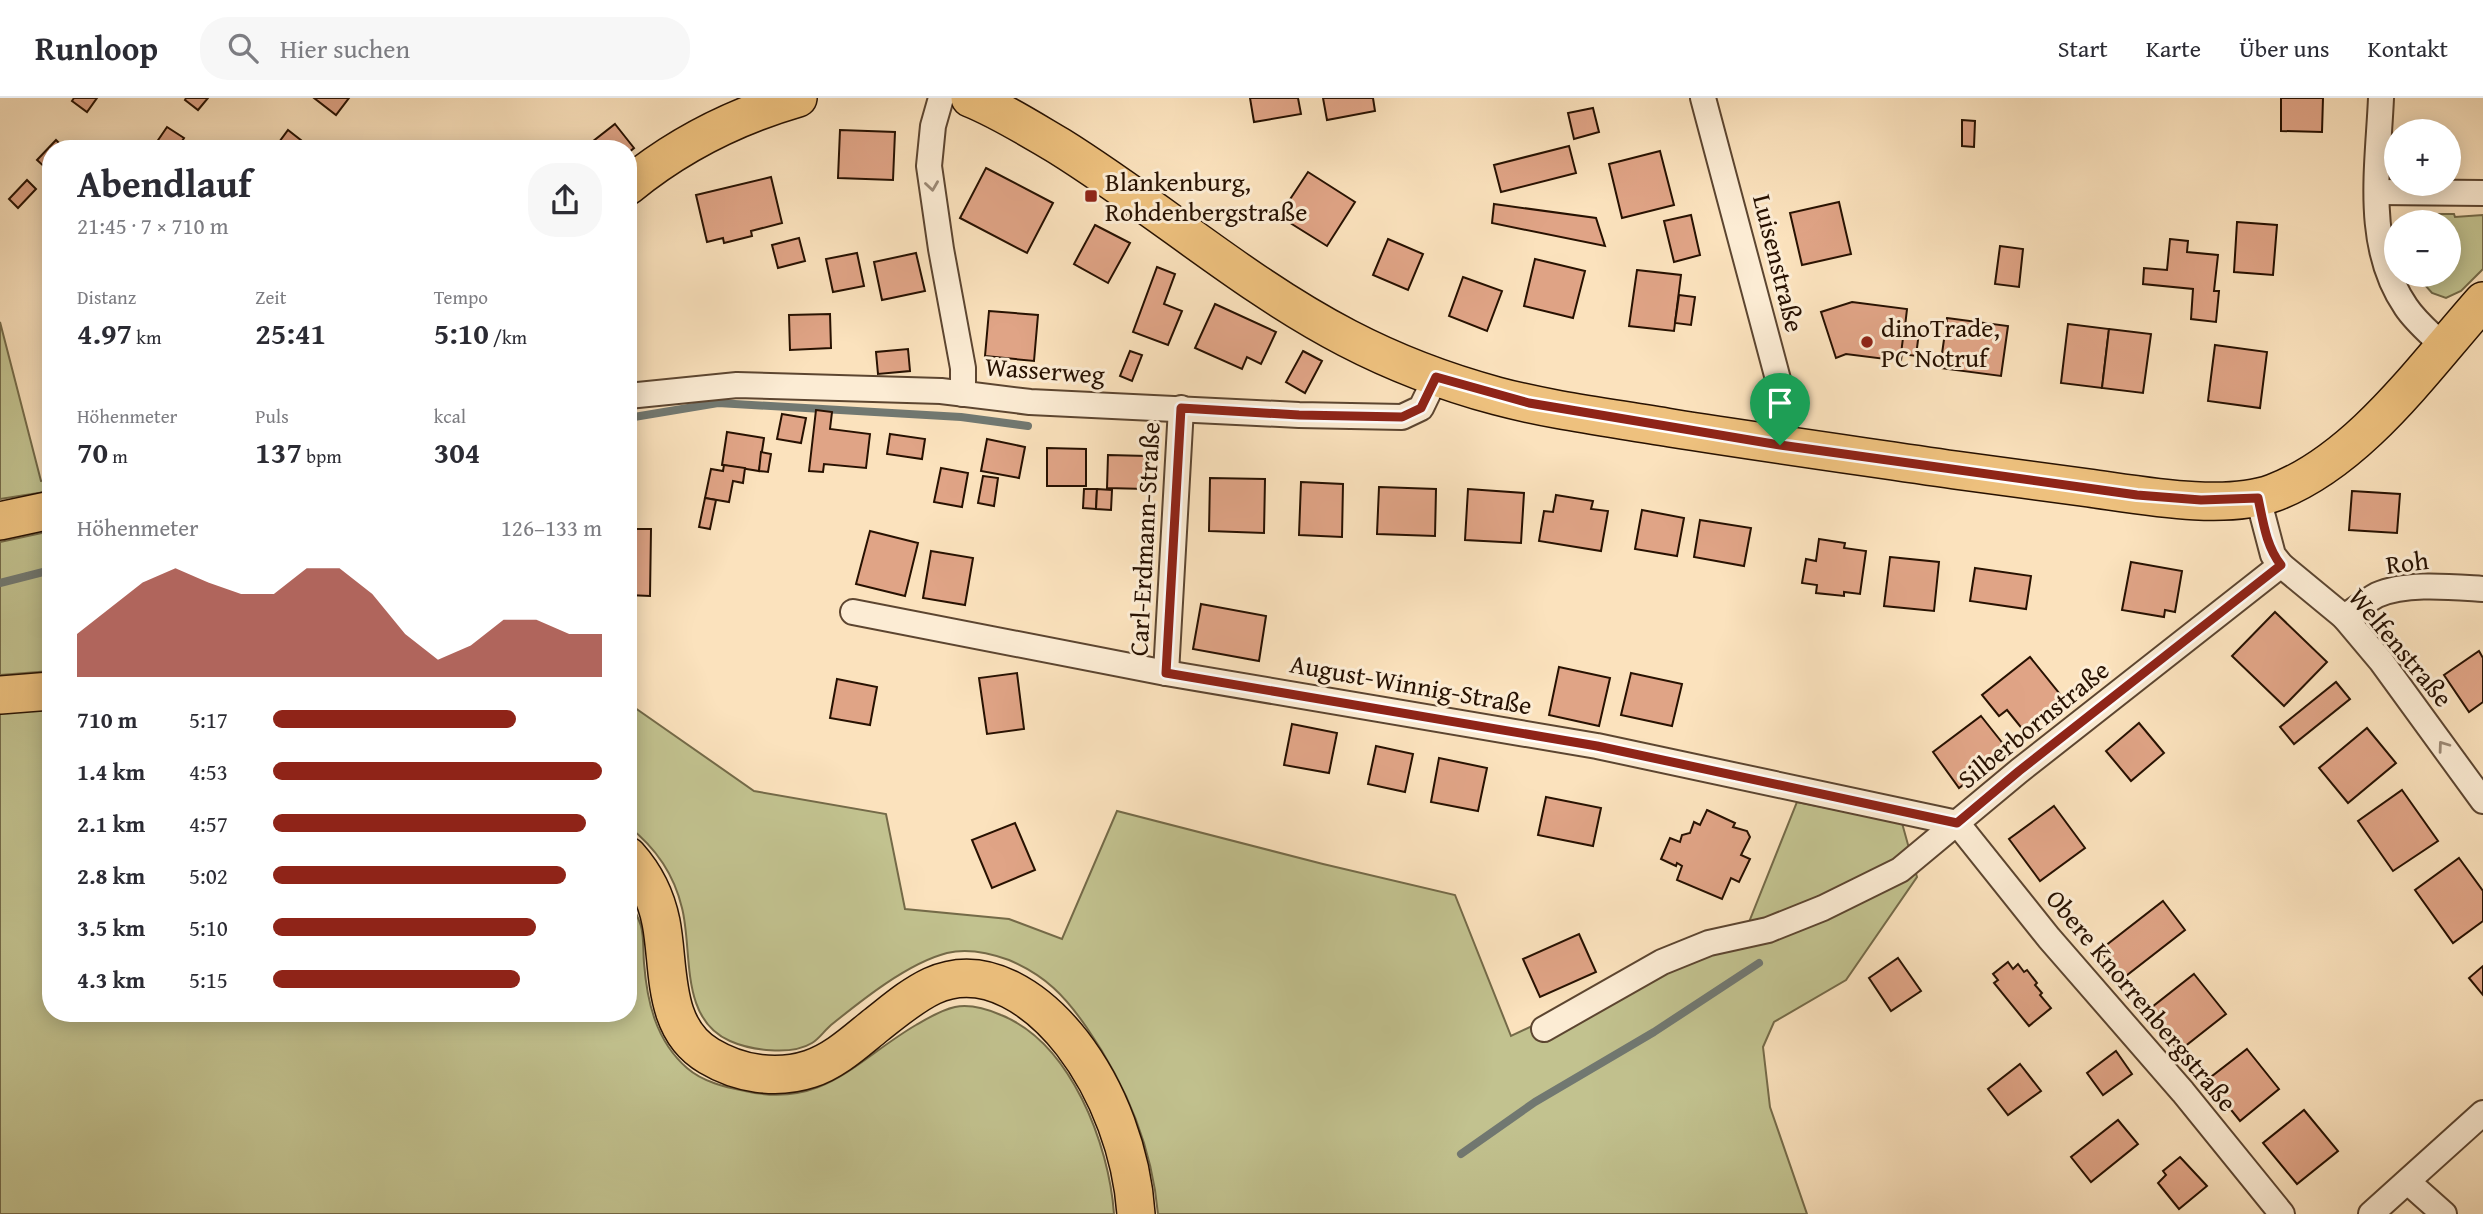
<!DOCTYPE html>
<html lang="de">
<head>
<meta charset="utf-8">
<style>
	body { margin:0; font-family:"Gentium Book Plus",serif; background:#f7f7f7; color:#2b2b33; height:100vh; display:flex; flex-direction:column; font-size:26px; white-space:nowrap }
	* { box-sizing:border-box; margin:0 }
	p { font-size:23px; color:#7c7c81 }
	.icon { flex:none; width:38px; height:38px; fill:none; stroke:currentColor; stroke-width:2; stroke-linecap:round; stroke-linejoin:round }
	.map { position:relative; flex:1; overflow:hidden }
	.panel { position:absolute; left:42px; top:42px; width:595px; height:882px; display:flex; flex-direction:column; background:#fff; border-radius:28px; box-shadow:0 4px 18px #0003 }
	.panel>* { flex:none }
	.tools { position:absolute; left:2384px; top:21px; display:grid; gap:14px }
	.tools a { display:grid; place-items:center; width:77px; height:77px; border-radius:50%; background:#fff; box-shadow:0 4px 18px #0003; font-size:35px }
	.pin { position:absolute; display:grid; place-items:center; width:60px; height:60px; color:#fff; margin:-72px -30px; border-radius:50% 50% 50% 0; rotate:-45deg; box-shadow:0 0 7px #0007 }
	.pin .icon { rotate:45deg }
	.round { display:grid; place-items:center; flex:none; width:74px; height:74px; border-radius:28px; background:#f7f7f7 }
	.summary { display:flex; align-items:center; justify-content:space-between; height:119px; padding:0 35px }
	h1 { font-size:38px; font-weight:800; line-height:52px }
	.figures { display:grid; grid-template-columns:repeat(3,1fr); gap:10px; height:119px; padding:7px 35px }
	.figures div { display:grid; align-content:center }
	.figures b { font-size:30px; font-weight:800 }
	.figures small { font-size:19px; font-weight:400 }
	.figures p { font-size:19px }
	.chart { height:196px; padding:14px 35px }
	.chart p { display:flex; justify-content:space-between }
	.chart svg { width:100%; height:126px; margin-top:7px; fill:#8f2418; opacity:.7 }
	ul { padding:0 35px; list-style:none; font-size:23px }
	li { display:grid; grid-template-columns:112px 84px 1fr; align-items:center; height:52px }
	li i { height:18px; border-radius:9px; background:#8f2418 }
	header { display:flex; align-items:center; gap:42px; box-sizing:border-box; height:98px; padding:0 35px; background:#fff; border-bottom:2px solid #e1e1e2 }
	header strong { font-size:33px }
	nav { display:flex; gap:38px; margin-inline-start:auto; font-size:24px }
	.search { width:490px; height:63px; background:#f7f7f7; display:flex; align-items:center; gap:18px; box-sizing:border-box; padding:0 24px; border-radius:28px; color:#7c7c81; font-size:26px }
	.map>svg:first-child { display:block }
	.green { fill:#c2c28f; stroke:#746a48; stroke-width:2 }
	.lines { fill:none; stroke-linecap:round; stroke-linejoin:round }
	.stream { stroke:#717871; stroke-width:8 }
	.building { fill:#e0a486; stroke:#271101; stroke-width:2 }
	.street-casing { stroke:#5c4530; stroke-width:28 }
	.primary-casing { stroke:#271101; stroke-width:40 }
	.street { stroke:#fcecd4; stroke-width:24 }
	.primary { stroke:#eec17e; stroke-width:37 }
	.oneway { stroke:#9c8975 }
	.route-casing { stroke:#fff; stroke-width:14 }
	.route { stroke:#8f2418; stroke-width:9 }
	.poi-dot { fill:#8f2418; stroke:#fcecd4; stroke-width:2.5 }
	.labels { text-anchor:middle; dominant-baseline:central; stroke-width:6; stroke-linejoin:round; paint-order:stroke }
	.poi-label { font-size:26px; fill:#271101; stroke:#fcecd4; text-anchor:start }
	.street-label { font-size:26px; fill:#271101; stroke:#fcecd4 }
</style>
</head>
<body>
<header>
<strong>Runloop</strong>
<div class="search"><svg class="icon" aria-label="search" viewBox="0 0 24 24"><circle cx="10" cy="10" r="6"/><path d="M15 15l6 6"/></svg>Hier suchen</div>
<nav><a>Start</a><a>Karte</a><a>Über uns</a><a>Kontakt</a></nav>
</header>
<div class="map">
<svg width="2483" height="1116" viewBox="0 0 2483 1116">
	<rect width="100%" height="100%" fill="#fbe2bd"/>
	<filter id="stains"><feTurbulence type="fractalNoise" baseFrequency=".00286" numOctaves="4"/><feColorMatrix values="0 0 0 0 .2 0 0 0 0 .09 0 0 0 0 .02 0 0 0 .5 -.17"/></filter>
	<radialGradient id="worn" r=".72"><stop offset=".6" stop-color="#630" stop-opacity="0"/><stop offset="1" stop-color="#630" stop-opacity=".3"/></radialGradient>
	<g class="green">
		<polygon points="2422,116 2454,116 2455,119 2483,117 2483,171 2461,193 2446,200 2432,195 2416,177 2448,177 2448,124 2408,124"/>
		<polygon points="0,224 41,383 51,382 51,393 0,401"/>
		<polygon points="51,433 51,573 0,577 0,444"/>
		<path d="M 51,605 L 51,915 L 628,915 L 628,798 C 632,808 638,818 641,828 C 644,839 643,853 644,865 C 647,904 656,943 687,970 C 703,984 725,989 745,993 C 824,1011 856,962 916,927 C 928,920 941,912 955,909 C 970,906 987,911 1001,917 C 1071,945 1109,1046 1114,1116 L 0,1116 L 0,611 Z"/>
		<path d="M 628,605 L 754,693 L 886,716 L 905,811 L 1009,821 L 1062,841 L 1117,713 L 1323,766 L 1455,797 L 1511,938 L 1749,824 L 1797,704 L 1902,725 L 1917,779 L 1846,882 L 1774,924 L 1763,949 L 1770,1009 L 1807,1116 L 1158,1116 C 1152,1049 1125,985 1087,930 C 1065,898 1046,878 1009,862 C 990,855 967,850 947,855 C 908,865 862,902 831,927 C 824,933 819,941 812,945 C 791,958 750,952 730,943 C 679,921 693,853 682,810 C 674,776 655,749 628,728 Z"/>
	</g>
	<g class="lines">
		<g class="stream">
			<polyline points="628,320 718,305 961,319 1028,328"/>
			<polyline points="0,485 51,472"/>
			<polyline points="1461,1056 1535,1004 1654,934 1759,865"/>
		</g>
	</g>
	<g class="building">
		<polygon points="74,0 97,0 87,14 72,3"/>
		<polygon points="186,0 208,0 198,12 185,2"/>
		<polygon points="314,0 349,0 336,17"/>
		<polygon points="1250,0 1298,0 1301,16 1254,24"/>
		<polygon points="1323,0 1373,0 1375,13 1327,22"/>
		<polygon points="2281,0 2323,0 2322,34 2281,33"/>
		<polygon points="1593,10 1599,34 1574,41 1568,15"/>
		<polygon points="1962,22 1975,23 1974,49 1962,48"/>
		<polygon points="615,26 634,50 628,55 628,51 583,51"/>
		<polygon points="167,29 184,40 177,51 152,51"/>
		<polygon points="288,32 302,43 296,51 274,51"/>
		<polygon points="840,32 895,34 893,82 838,80"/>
		<polygon points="56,42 65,51 51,51 49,73 37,62"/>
		<polygon points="1569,48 1576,75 1501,94 1494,67"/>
		<polygon points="1660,53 1674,107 1622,120 1609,66"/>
		<polygon points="986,70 1053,105 1027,155 960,120"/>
		<polygon points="1308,74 1355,104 1327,148 1279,118"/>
		<polygon points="771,79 782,125 751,133 752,138 724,145 723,140 707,144 696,97"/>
		<polygon points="27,82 36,91 18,110 9,101"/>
		<polygon points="1839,104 1851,156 1802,167 1790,115"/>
		<polygon points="1494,106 1596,120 1605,148 1492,125"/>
		<polygon points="1691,117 1700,157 1674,164 1664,123"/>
		<polygon points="2237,124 2277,127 2273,177 2234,174"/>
		<polygon points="1095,127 1130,145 1108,185 1074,166"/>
		<polygon points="799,140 805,163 778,170 772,147"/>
		<polygon points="1388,141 1423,156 1408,192 1373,177"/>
		<polygon points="2170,141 2188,143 2187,154 2218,157 2214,193 2219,193 2216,224 2191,221 2193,191 2143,186 2144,170 2167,172"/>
		<polygon points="2000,148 2023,151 2019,189 1995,186"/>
		<polygon points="857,155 864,188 833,194 826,161"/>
		<polygon points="916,155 925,193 882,202 874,164"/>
		<polygon points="1535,161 1585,173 1573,220 1524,208"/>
		<polygon points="1157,169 1175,176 1164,206 1182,213 1168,247 1133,234"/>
		<polygon points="1637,172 1681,177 1674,233 1629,228"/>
		<polygon points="1463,179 1502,193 1487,233 1449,218"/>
		<polygon points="1679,197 1695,199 1691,227 1675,225"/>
		<polygon points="1852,204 1907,211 1901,263 1846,256 1836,260 1821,214"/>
		<polygon points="1215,206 1276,234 1261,266 1247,259 1242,271 1195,250"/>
		<polygon points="989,213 1038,217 1034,263 985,258"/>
		<polygon points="830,216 831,250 790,252 789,217"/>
		<polygon points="1947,220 2008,228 2001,278 1940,270"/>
		<polygon points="2068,226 2109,231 2102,290 2061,285"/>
		<polygon points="2109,231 2151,236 2143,295 2102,290"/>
		<polygon points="1904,232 1919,234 1916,258 1901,256"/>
		<polygon points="2215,247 2267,254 2260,310 2208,303"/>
		<polygon points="908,251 910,273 878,276 876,254"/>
		<polygon points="1130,253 1142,257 1132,283 1120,278"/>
		<polygon points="1303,253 1322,263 1305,295 1286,284"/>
		<polygon points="816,312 832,314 830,331 870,336 866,370 824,366 823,374 809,373"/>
		<polygon points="782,316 806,320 801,345 777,341"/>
		<polygon points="727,334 764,340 759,373 722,367"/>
		<polygon points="890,336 925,341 922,361 887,356"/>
		<polygon points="987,341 1025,349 1019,380 981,373"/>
		<polygon points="1047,350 1086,351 1086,388 1047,388"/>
		<polygon points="761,354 771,356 768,374 759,373"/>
		<polygon points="1108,357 1147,358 1146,391 1107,390"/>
		<polygon points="724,367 745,370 743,385 733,383 729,404 705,400 711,371 723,373"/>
		<polygon points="941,370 968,375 962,409 934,404"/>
		<polygon points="983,378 998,380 994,408 978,405"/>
		<polygon points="1210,380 1265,381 1264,435 1209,433"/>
		<polygon points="1301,384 1343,386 1342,439 1299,437"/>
		<polygon points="1379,389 1436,391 1435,438 1377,436"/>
		<polygon points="1084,391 1097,391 1096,411 1083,410"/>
		<polygon points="1097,391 1112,392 1111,412 1096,411"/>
		<polygon points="1468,391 1524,395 1521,445 1465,442"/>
		<polygon points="2352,393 2400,396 2397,435 2349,432"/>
		<polygon points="1556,397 1593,403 1591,411 1608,413 1601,453 1539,443 1544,413 1553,414"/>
		<polygon points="705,400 716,402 710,431 699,429"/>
		<polygon points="1642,412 1684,420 1677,458 1635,451"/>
		<polygon points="1700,422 1751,430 1744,468 1694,459"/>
		<polygon points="628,431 651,431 650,498 628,497"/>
		<polygon points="870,433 918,445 905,498 856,486"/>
		<polygon points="1819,441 1845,445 1844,450 1866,453 1860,496 1844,494 1844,498 1816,495 1817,487 1802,485 1806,461 1816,463"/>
		<polygon points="931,453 973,460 965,507 923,500"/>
		<polygon points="1890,459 1939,464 1934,513 1884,508"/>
		<polygon points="2131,464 2182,473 2175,514 2165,512 2164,519 2122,512"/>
		<polygon points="1975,470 2031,478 2026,511 1970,503"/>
		<polygon points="1201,506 1266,518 1259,563 1193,551"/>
		<polygon points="2275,514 2327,564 2284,608 2232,558"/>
		<polygon points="2479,553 2483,560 2483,604 2469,614 2444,577"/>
		<polygon points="2030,559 2064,601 2024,633 2007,612 1999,618 1982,597"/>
		<polygon points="1559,569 1610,580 1599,628 1549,617"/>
		<polygon points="1017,575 1024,631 987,636 979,580"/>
		<polygon points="1631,575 1682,586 1672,628 1621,617"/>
		<polygon points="837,581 877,589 870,627 830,620"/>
		<polygon points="2336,584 2350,601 2294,646 2280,629"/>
		<polygon points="1981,618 2008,652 1959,690 1933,654"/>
		<polygon points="2139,625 2164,655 2131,683 2106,653"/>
		<polygon points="1292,626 1337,635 1329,675 1284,667"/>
		<polygon points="2367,630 2396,665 2348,705 2319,670"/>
		<polygon points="1376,648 1413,656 1405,694 1368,686"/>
		<polygon points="1439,660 1487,670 1478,713 1431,704"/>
		<polygon points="2402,692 2438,743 2393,773 2358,723"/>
		<polygon points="1546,699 1601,710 1593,748 1538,737"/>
		<polygon points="2054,708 2085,750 2040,783 2009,741"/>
		<polygon points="1707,712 1735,725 1733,729 1747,733 1750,739 1741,757 1750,761 1739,784 1731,780 1722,801 1677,782 1682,768 1677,765 1676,768 1661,761 1670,740 1680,744 1682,737 1690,735 1694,724 1700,727"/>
		<polygon points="1015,725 1035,772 992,790 972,742"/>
		<polygon points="2459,760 2483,793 2483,823 2453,845 2415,792"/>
		<polygon points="2163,803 2185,832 2122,881 2100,852"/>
		<polygon points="1579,836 1596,874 1540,899 1523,861"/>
		<polygon points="1898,860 1921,893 1891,913 1869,880"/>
		<polygon points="2008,864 2013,871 2018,866 2024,874 2027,872 2037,885 2035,887 2042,895 2040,897 2051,910 2029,928 1994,885 1998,882 1993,876"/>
		<polygon points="2483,868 2483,897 2469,880"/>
		<polygon points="2194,876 2226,916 2179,953 2147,913"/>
		<polygon points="2247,951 2279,991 2240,1023 2207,982"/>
		<polygon points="2116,953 2132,976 2103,997 2087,975"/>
		<polygon points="2020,966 2041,993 2008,1017 1988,991"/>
		<polygon points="2304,1012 2338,1053 2297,1086 2263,1045"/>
		<polygon points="2118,1022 2138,1046 2091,1084 2071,1059"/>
		<polygon points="2180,1059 2207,1088 2179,1111 2158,1085 2166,1077 2163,1073"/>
	</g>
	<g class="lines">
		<g class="street-casing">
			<g id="street">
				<polyline points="941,0 933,28 929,68 941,151 963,270 963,296"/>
				<polyline points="1703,0 1783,300 1784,320 1780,347"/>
				<path d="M 2381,0 C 2378,70 2364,148 2406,209 C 2416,224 2431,236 2443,248"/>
				<polyline points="2378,94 2483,95"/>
				<polyline points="628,298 737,287 941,293 1030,304 1299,317 1402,319 1421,310 1436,279"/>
				<polyline points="2258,400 2273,457 2281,467 2344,519 2381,563 2483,703"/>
				<polyline points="853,514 1166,575 1597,648 1957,725"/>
				<path d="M 2344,519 C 2355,512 2366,503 2377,497 C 2406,484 2452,489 2483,491"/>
				<polyline points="1166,575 1181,310"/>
				<polyline points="1957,725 2049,840 2183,994 2282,1116"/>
				<polyline points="1544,931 1662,864 1709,845 1768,832 1823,810 1900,772 2019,673 2281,467"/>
				<polyline points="2408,1084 2444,1116"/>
				<polyline points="2371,1116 2483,1015"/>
			</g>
		</g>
		<g class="primary-casing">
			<g id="primary">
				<path d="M 970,0 C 1002,13 1030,31 1059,48 C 1157,109 1245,187 1347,240 C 1395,265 1445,284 1497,298 C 1553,313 1613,320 1671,330 C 1766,345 1860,358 1955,372 C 2000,378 2044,384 2089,390 C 2140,397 2224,413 2273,395 C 2359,363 2424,269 2483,203"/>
				<path d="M 628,88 C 678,47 736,18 798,0"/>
				<polyline points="0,423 51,412"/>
				<polyline points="0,597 51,593"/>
				<path d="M 628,758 C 645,777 656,799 661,824 C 670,869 661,930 709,958 C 739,976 776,982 810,971 C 835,963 856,943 876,927 C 894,913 911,898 932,888 C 987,863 1040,904 1072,945 C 1109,993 1132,1056 1136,1116"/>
			</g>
		</g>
		<use href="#street" class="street"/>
		<use href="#primary" class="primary"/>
	</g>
	<defs><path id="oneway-chevron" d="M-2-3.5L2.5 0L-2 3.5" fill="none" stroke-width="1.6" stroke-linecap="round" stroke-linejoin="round" transform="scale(1.75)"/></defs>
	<g class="oneway">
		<use href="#oneway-chevron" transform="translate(932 88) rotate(82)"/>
		<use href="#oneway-chevron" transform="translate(2443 648) rotate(-126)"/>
	</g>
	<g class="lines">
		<g class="route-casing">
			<path id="route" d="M 1436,279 L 1529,305 L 1780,347 L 2137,397 L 2201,402 L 2258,400 C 2263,423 2266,448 2281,467 L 2019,673 L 1957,725 L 1597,648 L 1166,575 L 1181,310 L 1299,317 L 1402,319 L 1421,310 Z"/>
		</g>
		<use href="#route" class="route"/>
	</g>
	<g class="poi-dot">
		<rect x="1084" y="91" width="14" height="14" rx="3.5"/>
		<circle cx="1867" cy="244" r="7"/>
	</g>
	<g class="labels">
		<g class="poi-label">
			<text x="1105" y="83">Blankenburg,<tspan x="1105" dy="30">Rohdenbergstraße</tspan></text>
			<text x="1881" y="229">dinoTrade,<tspan x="1881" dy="30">PC Notruf</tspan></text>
		</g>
		<g class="street-label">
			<text transform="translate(1779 165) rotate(76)">Luisenstraße</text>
			<text transform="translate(1045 272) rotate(4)">Wasserweg</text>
			<text transform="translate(1144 441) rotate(-87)">Carl-Erdmann-Straße</text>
			<text transform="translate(2407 464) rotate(-7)">Roh</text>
			<text transform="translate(2401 549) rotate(50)">Welfenstraße</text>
			<text transform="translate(1411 586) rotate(10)">August-Winnig-Straße</text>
			<text transform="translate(2033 626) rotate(-39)">Silberbornstraße</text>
			<text transform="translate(2142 902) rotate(50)">Obere Knorrenbergstraße</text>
		</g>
	</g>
	<rect width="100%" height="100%" filter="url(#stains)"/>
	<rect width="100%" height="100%" fill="url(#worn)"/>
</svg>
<div class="tools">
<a>+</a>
<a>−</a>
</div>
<div class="pin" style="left:1780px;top:347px;background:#1e9e55"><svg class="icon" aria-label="arrive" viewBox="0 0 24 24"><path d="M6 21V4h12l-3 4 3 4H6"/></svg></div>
<section class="panel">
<div class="summary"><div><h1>Abendlauf</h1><p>21:45 · 7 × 710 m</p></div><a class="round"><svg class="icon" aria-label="share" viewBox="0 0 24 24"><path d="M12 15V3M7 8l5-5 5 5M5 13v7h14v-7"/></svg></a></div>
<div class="figures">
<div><p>Distanz</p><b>4.97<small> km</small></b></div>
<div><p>Zeit</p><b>25:41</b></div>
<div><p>Tempo</p><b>5:10<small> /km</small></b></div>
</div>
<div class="figures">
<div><p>Höhenmeter</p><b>70<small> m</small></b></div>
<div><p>Puls</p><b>137<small> bpm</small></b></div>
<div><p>kcal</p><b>304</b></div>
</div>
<div class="chart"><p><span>Höhenmeter</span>126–133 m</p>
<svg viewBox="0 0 160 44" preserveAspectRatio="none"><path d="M0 44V29L10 20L20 11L30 6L40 11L50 15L60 15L70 6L80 6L90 15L100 29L110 38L120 33L130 24L140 24L150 29L160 29V44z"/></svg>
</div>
<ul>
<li><b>710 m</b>5:17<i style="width:74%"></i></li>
<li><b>1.4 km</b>4:53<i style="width:100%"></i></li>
<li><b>2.1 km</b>4:57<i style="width:95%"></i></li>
<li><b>2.8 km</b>5:02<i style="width:89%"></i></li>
<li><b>3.5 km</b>5:10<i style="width:80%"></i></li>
<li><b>4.3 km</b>5:15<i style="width:75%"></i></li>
</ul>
</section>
</div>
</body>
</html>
